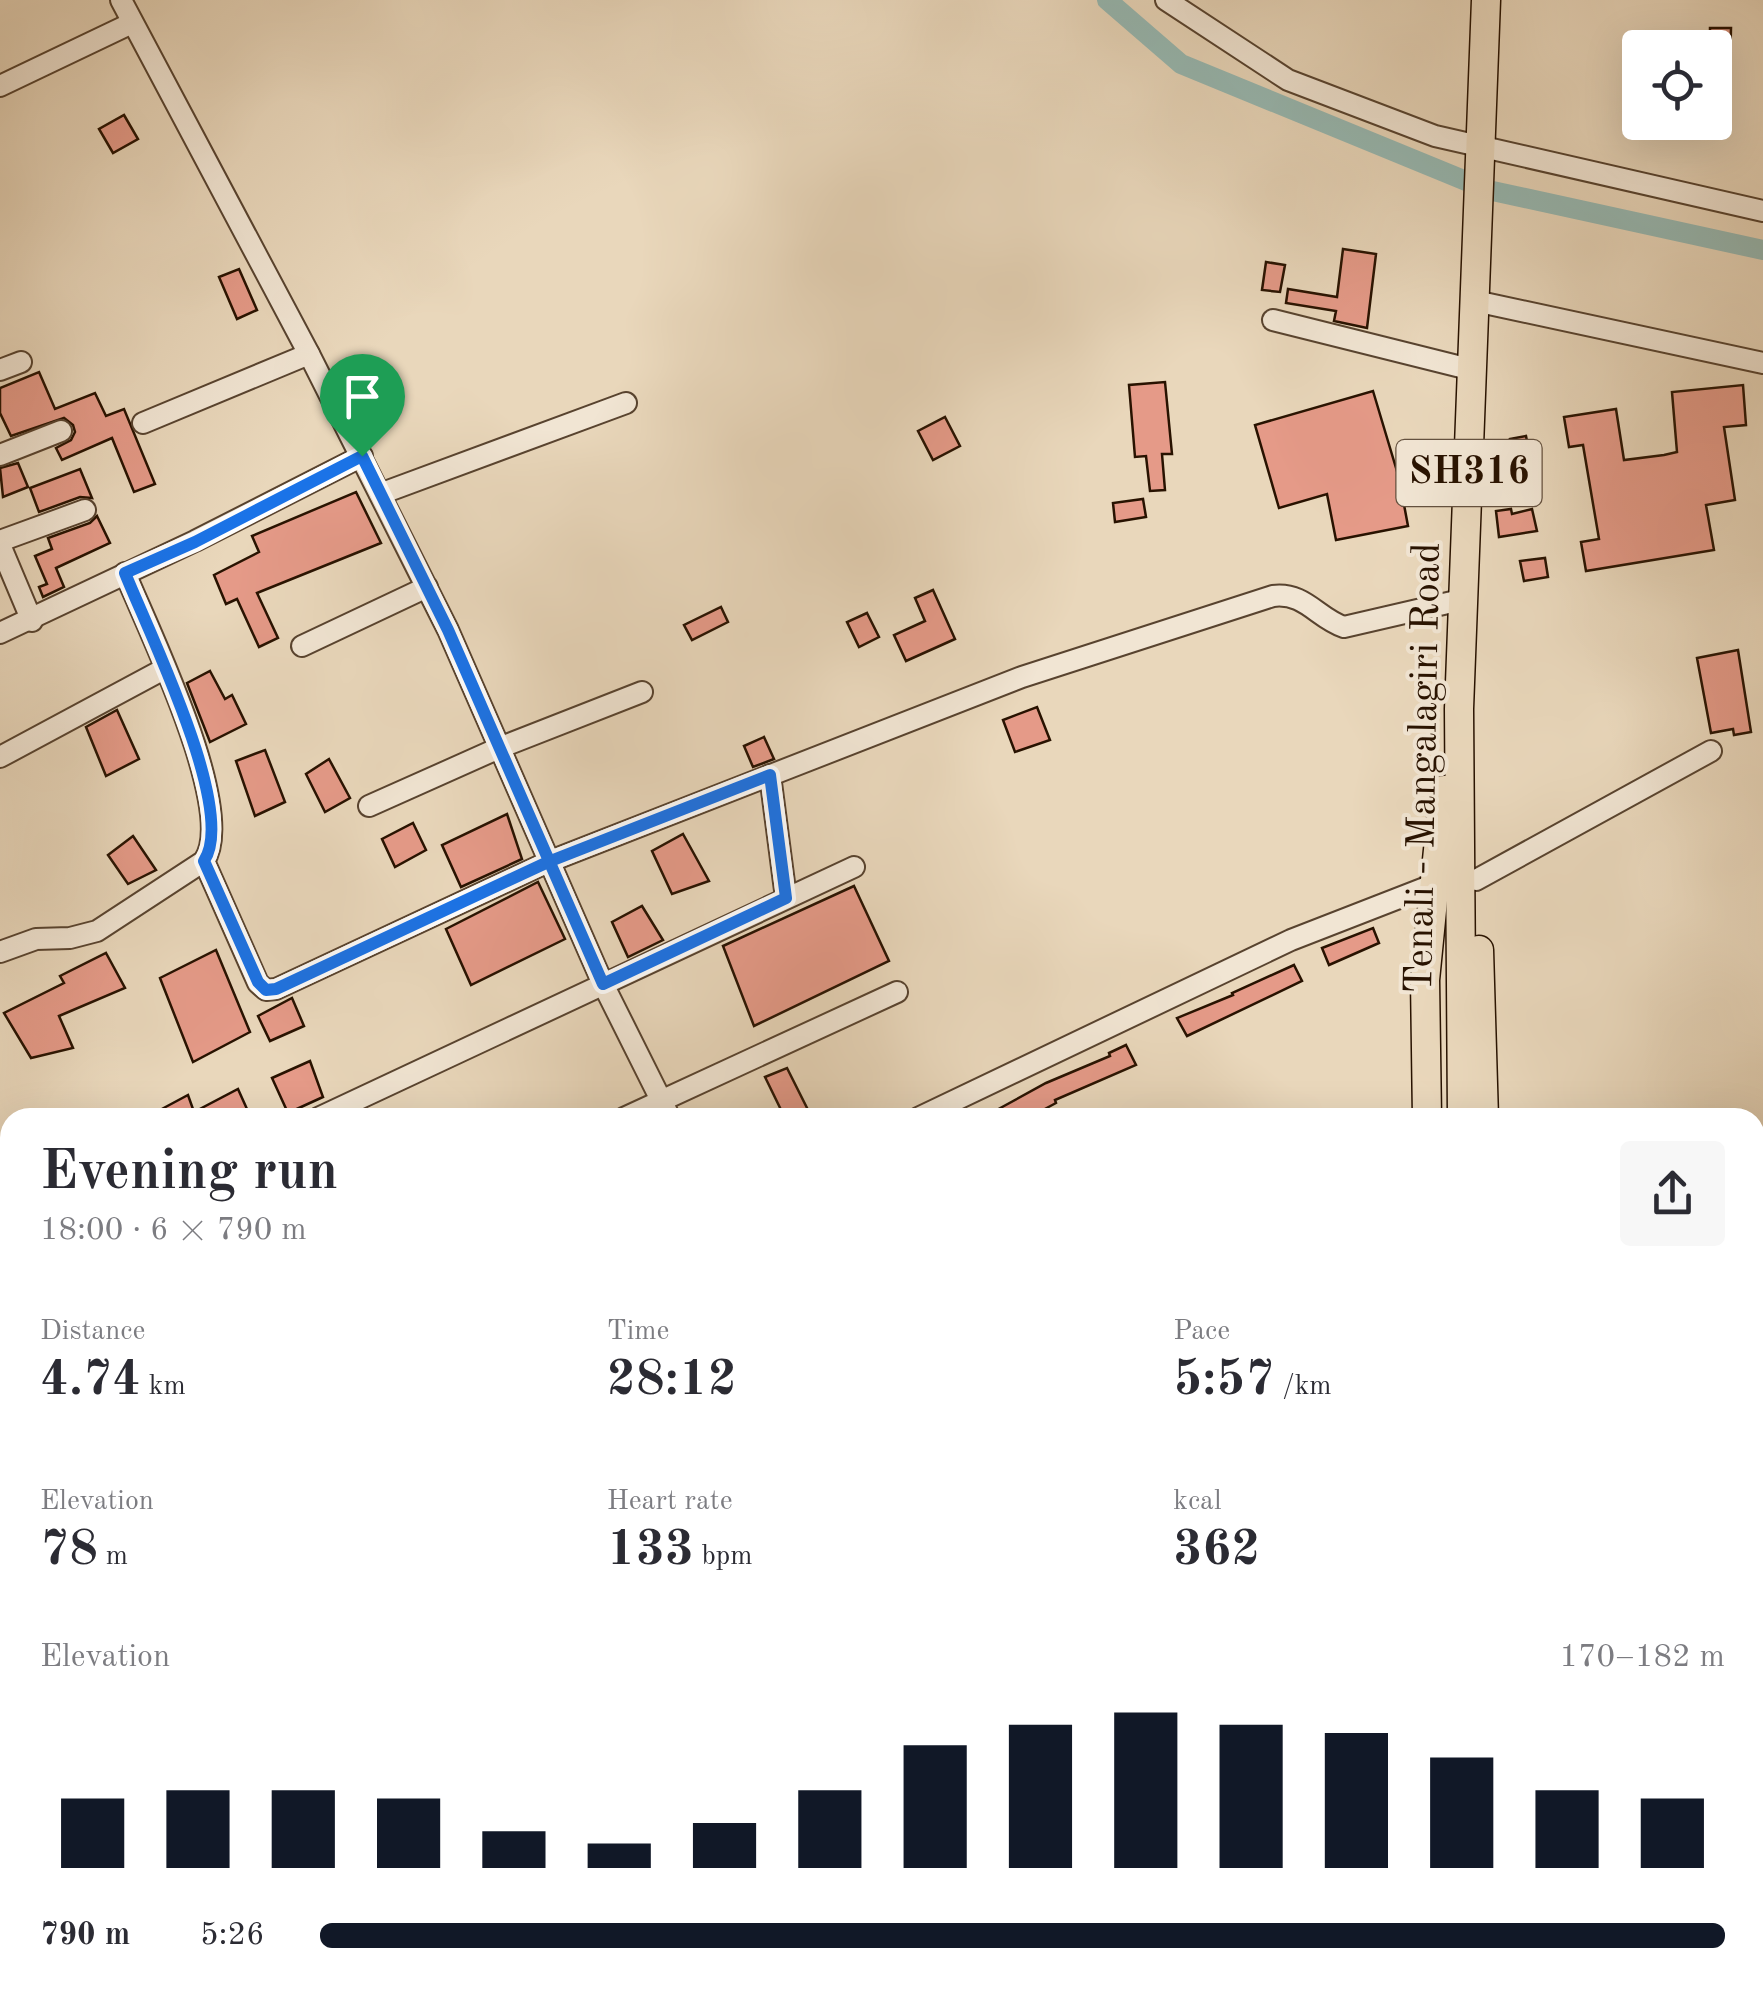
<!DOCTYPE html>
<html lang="en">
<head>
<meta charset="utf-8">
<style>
	body { margin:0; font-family:"Old Standard TT",serif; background:#f7f7f7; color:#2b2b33; height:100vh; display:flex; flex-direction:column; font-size:38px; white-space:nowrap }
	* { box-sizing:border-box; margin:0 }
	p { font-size:32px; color:#7c7c81 }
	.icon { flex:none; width:55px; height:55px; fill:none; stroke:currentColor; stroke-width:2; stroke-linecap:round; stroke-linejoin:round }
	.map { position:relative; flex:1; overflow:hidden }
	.side { position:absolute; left:0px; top:1108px; width:1765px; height:888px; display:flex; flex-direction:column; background:#fff; border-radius:30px 30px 0 0; box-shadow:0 10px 40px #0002 }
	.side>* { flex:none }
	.buttons { position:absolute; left:1622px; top:30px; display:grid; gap:20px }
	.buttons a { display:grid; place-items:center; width:110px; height:110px; border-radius:10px; background:#fff; box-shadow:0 10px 40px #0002; font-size:50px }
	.pin { position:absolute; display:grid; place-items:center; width:85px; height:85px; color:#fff; margin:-102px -42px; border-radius:50% 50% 50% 0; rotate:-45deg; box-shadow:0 0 10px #0007 }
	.pin .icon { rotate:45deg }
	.round { display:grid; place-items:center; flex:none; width:105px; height:105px; border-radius:10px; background:#f7f7f7 }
	.head { display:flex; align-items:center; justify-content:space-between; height:170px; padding:0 40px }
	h1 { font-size:55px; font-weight:700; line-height:75px }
	.stats { display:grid; grid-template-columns:repeat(3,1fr); gap:15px; height:170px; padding:10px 40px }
	.stats div { display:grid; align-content:center }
	.stats b { font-size:50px; font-weight:700 }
	.stats small { font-size:28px; font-weight:400 }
	.stats p { font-size:28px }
	.chart { height:280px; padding:20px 40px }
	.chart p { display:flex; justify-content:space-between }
	.chart svg { width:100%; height:180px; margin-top:10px; stroke:#111827; stroke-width:6 }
	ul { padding:0 40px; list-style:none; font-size:32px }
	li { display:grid; grid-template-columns:160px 120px 1fr; align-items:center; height:75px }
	li i { height:25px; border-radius:12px; background:#111827 }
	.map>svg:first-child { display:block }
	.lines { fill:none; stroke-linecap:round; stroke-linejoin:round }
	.canal { stroke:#97b9b3; stroke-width:20 }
	.building { fill:#e59a88; stroke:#281200; stroke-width:2.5 }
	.minor-casing { stroke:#58432f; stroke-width:24 }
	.major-casing { stroke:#281200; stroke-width:31 }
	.minor { stroke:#f1e5d3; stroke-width:20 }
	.major { stroke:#e9d7bb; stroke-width:28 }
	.route-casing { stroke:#fff; stroke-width:20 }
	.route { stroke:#1a73e8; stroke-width:12 }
	.labels { text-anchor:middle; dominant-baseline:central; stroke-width:8; stroke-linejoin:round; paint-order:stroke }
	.shield { fill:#f1e5d3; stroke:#64513f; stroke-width:2.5 }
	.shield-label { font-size:38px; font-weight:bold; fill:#281200 }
	.street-label { font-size:40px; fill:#281200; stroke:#f1e5d3 }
</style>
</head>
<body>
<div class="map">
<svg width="1763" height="1993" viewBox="0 0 1763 1993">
	<rect width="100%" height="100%" fill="#e9d7bb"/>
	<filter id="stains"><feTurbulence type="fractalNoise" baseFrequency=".002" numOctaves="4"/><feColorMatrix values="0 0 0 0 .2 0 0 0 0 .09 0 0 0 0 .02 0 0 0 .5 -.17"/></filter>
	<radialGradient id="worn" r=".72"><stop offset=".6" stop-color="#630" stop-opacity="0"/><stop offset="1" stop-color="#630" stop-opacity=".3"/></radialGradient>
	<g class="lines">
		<polyline class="canal" points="1107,0 1181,64 1488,190 1763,250"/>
	</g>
	<g class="building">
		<polygon points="1710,28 1731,28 1730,66 1715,65 1715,48 1710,48"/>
		<polygon points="124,115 138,139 113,153 99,129"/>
		<polygon points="1343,249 1376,254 1367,328 1334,321 1336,311 1286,303 1288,289 1337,297"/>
		<polygon points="1266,262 1285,265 1280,292 1262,290"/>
		<polygon points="239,269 257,310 237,319 219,277"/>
		<polygon points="39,372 55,409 95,393 106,416 124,409 155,484 134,492 112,438 62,460 56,448 71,440 75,432 73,425 64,418 11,436 0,413 0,388"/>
		<polygon points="1165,382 1172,454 1162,454 1165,490 1150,491 1146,456 1135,457 1129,385"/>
		<polygon points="1743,385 1746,425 1724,427 1735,500 1706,505 1714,550 1586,571 1581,542 1599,539 1583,445 1569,447 1564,417 1616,409 1624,460 1664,455 1677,452 1672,392"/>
		<polygon points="1373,391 1399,478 1408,526 1336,540 1327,494 1279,508 1255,425"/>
		<polygon points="945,417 960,446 933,460 918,431"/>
		<polygon points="1526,436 1534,478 1518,481 1510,439"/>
		<polygon points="18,463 28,487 3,497 0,468"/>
		<polygon points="80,469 92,498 80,497 39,512 30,488"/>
		<polygon points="356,492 381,543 257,593 278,638 259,647 237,599 226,604 214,575 259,552 252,536"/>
		<polygon points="1143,499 1146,517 1115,522 1113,503"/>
		<polygon points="1511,509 1512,514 1532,509 1537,531 1499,537 1496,511"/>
		<polygon points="97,516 110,543 56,568 64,587 43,597 39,587 47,584 35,556 52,549 48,538 90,523"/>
		<polygon points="1545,558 1548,577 1524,581 1520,561"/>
		<polygon points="933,590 955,639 906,661 894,635 925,621 915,598"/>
		<polygon points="721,607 728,622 692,640 684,625"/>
		<polygon points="867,613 879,637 859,647 847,622"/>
		<polygon points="1738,650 1751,732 1734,735 1733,729 1711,733 1697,658"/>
		<polygon points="210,671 225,699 232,695 246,724 210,742 187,683"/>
		<polygon points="1037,707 1050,740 1015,752 1003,720"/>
		<polygon points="117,710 139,759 106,776 86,727"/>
		<polygon points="764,737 774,759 753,767 744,746"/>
		<polygon points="265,750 285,802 255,816 236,761"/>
		<polygon points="329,759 350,798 325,812 306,774"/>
		<polygon points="507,814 522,859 461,887 442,845"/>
		<polygon points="413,823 426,850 395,867 382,839"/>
		<polygon points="683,834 709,881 672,894 652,851"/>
		<polygon points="133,836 156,870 128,884 108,855"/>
		<polygon points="538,882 565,939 471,985 446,929"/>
		<polygon points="854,886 889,961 754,1026 723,946"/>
		<polygon points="642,906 663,940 628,957 612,922"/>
		<polygon points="1373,928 1379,943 1329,965 1322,948"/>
		<polygon points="216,950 250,1032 193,1062 160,978"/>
		<polygon points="106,953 125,988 59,1016 73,1048 31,1058 4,1013 64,983 60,976"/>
		<polygon points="1294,965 1302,981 1187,1036 1177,1018 1233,995 1232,993"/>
		<polygon points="292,998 304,1026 270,1041 258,1016"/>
		<polygon points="1126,1045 1136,1065 1055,1100 1056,1103 1028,1118 982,1118 1046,1083 1110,1056 1109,1053"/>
		<polygon points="310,1061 323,1097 288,1113 272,1078"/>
		<polygon points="787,1068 809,1112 801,1118 785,1118 765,1077"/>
		<polygon points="238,1089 251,1118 145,1118 188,1095 194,1112"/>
	</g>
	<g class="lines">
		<g class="minor-casing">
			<g id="minor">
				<polyline points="121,0 309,354 448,630 603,984 670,1118"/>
				<polyline points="1166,0 1288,80 1435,136 1763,211"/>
				<polyline points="0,86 132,23"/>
				<polyline points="1475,301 1763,363"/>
				<polyline points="1273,320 1473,370"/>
				<polyline points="0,370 21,362"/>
				<polyline points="143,423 309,354"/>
				<polyline points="0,455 61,431"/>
				<polyline points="380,494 626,403"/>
				<polyline points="0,541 85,510"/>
				<polyline points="0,545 32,621"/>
				<polyline points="0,633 195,541 362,456"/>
				<polyline points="302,646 427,587"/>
				<polyline points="0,757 164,669"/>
				<polyline points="770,775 786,898"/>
				<polyline points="369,806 499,748 642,692"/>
				<path d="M 204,861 L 258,983 L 266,990 L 276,989 L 548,862 L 1022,677 L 1273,596 C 1305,592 1317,618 1344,627 L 1465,599"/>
				<polyline points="1476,880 1711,751"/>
				<path d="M 0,952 L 36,939 L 70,938 L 97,931 L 204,861 C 238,811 148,629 125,573"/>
				<polyline points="318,1118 854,867"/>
				<polyline points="624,1118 897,992"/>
				<polyline points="918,1118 1291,940 1435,884"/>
				<polyline points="0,1191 10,1187"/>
				<polyline points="0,1592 10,1610"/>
				<polyline points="493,1985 497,1993"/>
				<polyline points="895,1985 897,1993"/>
			</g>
		</g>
		<g class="major-casing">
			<g id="major">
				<polyline points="1479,950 1484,1118"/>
				<polyline points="1427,1118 1425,980 1444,790"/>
				<polyline points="1462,1118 1459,709 1486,0"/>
				<polyline points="1405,1993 1405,1985"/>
				<polyline points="1427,1993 1427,1985"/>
				<polyline points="1463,1993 1464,1985"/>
			</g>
		</g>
		<use href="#minor" class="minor"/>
		<use href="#major" class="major"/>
	</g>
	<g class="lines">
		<g class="route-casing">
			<path id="route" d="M 362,456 L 195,542 L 125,573 C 147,629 238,811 204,861 L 258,982 L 266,990 L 276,989 L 548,862 L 770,775 L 786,898 L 603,984 L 448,630 L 362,456"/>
		</g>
		<use href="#route" class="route"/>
	</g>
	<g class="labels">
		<rect class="shield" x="1396.5" y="440" width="145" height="66" rx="8"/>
		<g class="shield-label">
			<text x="1469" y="473">SH316</text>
		</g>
		<g class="street-label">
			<text transform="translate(1425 768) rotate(-89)">Tenali - Mangalagiri Road</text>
		</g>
	</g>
	<rect width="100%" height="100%" filter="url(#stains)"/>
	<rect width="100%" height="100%" fill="url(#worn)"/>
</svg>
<div class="buttons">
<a><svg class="icon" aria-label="locate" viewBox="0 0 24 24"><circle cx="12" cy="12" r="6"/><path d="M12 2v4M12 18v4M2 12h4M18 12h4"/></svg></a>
</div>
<div class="pin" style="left:362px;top:456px;background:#1e9e55"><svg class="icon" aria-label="arrive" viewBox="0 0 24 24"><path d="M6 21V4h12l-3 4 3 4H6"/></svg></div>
<section class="side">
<div class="head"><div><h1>Evening run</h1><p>18:00 · 6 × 790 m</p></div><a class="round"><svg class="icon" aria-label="share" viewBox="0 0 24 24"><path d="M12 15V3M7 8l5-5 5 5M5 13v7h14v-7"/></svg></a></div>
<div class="stats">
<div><p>Distance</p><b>4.74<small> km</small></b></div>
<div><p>Time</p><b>28:12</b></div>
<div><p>Pace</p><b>5:57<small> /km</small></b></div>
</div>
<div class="stats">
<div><p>Elevation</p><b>78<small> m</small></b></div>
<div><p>Heart rate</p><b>133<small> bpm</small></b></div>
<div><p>kcal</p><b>362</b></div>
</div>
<div class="chart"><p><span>Elevation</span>170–182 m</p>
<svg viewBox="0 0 160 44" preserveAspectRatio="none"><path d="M5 44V27M15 44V25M25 44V25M35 44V27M45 44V35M55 44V38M65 44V33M75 44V25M85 44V14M95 44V9M105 44V6M115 44V9M125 44V11M135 44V17M145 44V25M155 44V27"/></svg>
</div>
<ul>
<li><b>790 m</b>5:26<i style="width:100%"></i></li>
</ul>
</section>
</div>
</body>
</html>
